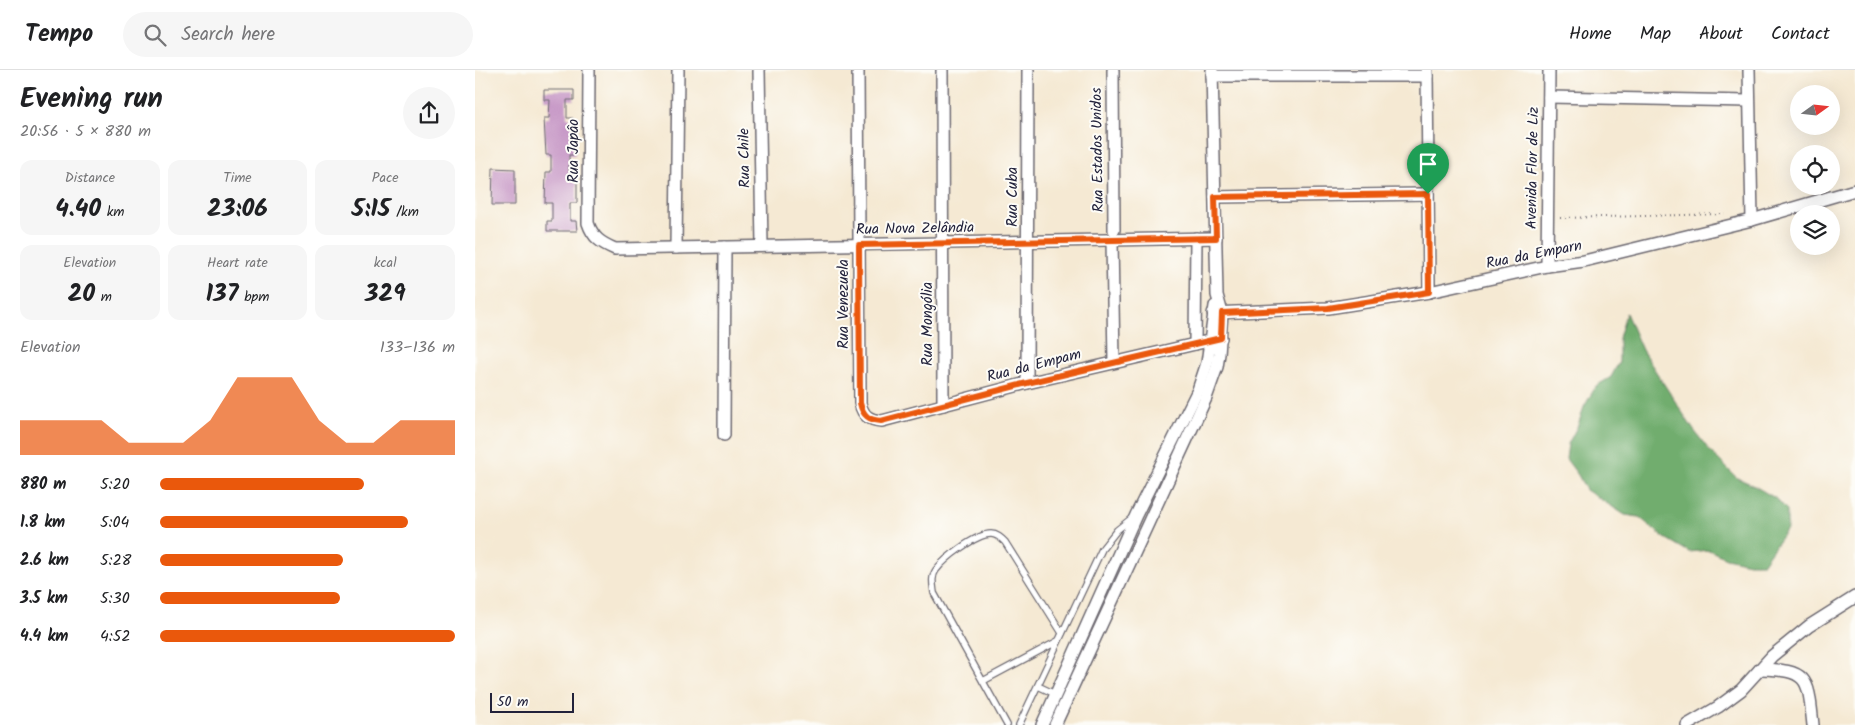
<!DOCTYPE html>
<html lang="en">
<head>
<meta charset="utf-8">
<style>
	body { margin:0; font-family:Kalam,sans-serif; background:#f6f6f6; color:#202124; height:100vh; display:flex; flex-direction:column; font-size:19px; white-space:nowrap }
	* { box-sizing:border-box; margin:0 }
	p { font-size:16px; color:#757577 }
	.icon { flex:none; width:28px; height:28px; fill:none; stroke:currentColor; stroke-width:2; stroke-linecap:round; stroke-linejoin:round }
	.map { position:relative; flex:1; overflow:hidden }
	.drawer { display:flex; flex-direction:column; background:#fff; width:475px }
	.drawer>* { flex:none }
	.needle { width:32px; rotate:75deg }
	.fabs { position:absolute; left:1315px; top:15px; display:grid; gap:10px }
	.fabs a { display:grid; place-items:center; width:50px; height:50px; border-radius:50%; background:#fff; box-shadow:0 5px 20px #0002; font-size:25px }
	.scale { position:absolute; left:15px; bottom:12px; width:84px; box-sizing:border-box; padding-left:5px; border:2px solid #22223b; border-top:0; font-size:14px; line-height:18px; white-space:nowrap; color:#22223b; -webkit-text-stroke:4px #fdfcf7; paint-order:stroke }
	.pin { position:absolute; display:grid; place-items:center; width:42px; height:42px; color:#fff; margin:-51px -21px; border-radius:50% 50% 50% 0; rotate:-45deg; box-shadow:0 0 5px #0007 }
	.pin .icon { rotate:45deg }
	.round { display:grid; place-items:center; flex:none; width:52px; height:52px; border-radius:26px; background:#f6f6f6 }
	.head { display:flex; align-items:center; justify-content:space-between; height:85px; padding:0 20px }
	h1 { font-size:28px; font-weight:600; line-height:38px }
	.stats { display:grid; grid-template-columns:repeat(3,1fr); gap:8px; height:85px; padding:5px 20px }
	.stats div { display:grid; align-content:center; border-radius:12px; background:#f6f6f6; text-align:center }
	.stats b { font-size:25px; font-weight:600 }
	.stats small { font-size:14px; font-weight:400 }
	.stats p { font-size:14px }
	.chart { height:140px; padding:10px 20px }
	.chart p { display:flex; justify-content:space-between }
	.chart svg { width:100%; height:90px; margin-top:5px; fill:#ea580c; opacity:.7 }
	ul { padding:0 20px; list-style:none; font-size:16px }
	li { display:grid; grid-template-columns:80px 60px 1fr; align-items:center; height:38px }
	li i { height:12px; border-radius:6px; background:#ea580c }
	header { display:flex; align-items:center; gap:30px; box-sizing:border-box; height:70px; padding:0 25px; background:#fff; border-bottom:1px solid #e0e0e0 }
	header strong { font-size:24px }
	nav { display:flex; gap:28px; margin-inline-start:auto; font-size:18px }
	.search { width:350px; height:45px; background:#f6f6f6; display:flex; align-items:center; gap:12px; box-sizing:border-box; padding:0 18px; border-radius:28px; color:#757577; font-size:19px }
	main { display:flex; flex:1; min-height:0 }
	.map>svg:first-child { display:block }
	.forest { fill:#71ad6e; stroke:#4a6854 }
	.building { fill:#c89ac7 }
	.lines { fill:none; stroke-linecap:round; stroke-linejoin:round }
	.lane-casing { stroke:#6c6870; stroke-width:8 }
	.street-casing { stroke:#6c6870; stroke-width:14 }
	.path { stroke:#6c6870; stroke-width:2; stroke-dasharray:1 4; stroke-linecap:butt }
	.lane { stroke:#fff; stroke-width:5.5 }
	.street { stroke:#fff; stroke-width:11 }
	.route-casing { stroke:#fff; stroke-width:10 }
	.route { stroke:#ea580c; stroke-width:6 }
	.labels { text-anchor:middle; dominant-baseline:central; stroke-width:4; stroke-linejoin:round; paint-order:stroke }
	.street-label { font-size:15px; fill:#22223b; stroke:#fdfcf7 }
</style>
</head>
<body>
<header>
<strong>Tempo</strong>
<div class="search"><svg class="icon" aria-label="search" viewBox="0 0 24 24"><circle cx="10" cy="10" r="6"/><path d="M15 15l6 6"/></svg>Search here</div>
<nav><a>Home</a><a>Map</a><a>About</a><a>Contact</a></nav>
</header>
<main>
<section class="drawer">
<div class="head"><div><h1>Evening run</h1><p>20:56 · 5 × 880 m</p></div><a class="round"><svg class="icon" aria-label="share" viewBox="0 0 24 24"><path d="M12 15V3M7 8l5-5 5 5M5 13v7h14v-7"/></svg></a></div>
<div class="stats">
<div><p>Distance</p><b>4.40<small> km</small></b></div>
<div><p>Time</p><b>23:06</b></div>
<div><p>Pace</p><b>5:15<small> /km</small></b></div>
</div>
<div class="stats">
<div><p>Elevation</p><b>20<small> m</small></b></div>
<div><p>Heart rate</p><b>137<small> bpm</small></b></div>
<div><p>kcal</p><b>329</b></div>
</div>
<div class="chart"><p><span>Elevation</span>133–136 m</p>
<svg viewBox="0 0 160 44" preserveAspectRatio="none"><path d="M0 44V27L10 27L20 27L30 27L40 38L50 38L60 38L70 27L80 6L90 6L100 6L110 27L120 38L130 38L140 27L150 27L160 27V44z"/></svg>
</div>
<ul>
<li><b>880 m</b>5:20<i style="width:69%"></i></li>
<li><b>1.8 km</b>5:04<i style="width:84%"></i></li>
<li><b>2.6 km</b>5:28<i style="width:62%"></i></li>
<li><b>3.5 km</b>5:30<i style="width:61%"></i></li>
<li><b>4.4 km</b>4:52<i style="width:100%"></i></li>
</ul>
</section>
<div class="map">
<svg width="1380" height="655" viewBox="0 0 1380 655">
	<rect width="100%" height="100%" fill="#fdfcf7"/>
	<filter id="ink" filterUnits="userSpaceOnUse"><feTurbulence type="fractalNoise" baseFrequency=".02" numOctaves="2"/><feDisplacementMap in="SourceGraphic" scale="10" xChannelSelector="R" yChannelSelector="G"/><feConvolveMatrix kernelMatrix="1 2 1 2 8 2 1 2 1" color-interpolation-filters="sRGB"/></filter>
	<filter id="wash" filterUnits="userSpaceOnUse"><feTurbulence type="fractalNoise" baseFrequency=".0096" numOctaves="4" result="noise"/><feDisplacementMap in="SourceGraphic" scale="20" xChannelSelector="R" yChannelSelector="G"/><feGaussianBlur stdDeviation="1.12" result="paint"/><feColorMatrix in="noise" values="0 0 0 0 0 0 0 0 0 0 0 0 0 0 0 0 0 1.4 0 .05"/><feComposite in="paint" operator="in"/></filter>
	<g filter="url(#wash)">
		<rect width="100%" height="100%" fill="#f5e9d3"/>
		<polygon class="forest" points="1151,243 1167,280 1218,359 1234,380 1262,408 1276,414 1300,428 1312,440 1312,459 1288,493 1274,493 1251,488 1234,480 1214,482 1190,468 1164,447 1150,445 1111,420 1103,405 1091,389 1093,374 1103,355 1109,337 1121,316 1136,307 1144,292 1144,268"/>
		<g id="blocks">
			<g class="building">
				<polygon points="69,20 99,20 99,30 92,30 92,48 98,48 100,85 94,85 94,102 102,103 102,133 95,133 95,151 101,151 102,161 72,161 72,151 77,151 77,133 70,133 71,102 76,102 76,85 71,85 69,48 74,48 75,30 69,30"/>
				<polygon points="18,98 40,99 40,135 17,135"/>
			</g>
		</g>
	</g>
	<g filter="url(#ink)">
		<use href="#blocks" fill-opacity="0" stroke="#6c6870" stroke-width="1"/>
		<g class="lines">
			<g class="lane-casing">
				<g id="lane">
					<polyline points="508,611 583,571"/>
					<polyline points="563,616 580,624"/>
					<path d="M 532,655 L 459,523 C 458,515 456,507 461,500 C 470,488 501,464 516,464 C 522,464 526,468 530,472 L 587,563"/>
					<polyline points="544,655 627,479 642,460 657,448"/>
				</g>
			</g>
			<g class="street-casing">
				<g id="street">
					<path d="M 114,0 L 113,153 C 118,168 126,173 140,179 L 741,168"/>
					<polyline points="284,0 287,176"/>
					<path d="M 383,0 L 385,333 C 388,346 394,350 407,351 L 552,313 L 746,268"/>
					<polyline points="467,0 468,335"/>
					<polyline points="638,0 639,160"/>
					<polyline points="952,0 954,222"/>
					<polyline points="1274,0 1277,150"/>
					<polyline points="737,6 952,6"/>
					<polyline points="1074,27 1273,31"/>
					<polyline points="740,127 953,124"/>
					<polyline points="637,170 639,292"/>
					<polyline points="201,178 203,0"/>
					<polyline points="1072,196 1074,0"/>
					<polyline points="738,243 853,238 954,222 1072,196 1109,191 1277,150 1380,120"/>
					<polyline points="720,274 721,168"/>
					<polyline points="552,313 553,0"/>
					<polyline points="249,365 250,177"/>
					<path d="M 1285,599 C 1335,600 1333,609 1338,655"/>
					<polyline points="567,655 661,445 723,320 732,293 740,236"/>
					<polyline points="580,655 731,328 742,297 744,284 747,243 742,225 737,0"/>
					<polyline points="1212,655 1243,637 1266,620 1297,586 1334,556 1380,527"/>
				</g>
			</g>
			<polyline class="path" points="1085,148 1250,144"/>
			<use href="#lane" class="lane"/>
			<use href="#street" class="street"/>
		</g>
	</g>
	<g class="lines" filter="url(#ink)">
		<g class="route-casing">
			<path id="route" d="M 953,124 L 954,222 L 853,238 L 747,243 L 746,268 L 552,313 L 406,351 C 394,350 388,346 385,333 L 384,175 L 741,168 L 740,127 Z"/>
		</g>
		<use href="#route" class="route"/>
	</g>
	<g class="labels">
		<g class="street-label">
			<text transform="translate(623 80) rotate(-91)">Rua Estados Unidos</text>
			<text transform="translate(99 81) rotate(-90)">Rua Japâo</text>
			<text transform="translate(270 88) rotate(-91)">Rua Chile</text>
			<text transform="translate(1058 98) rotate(-89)">Avenida Flor de Liz</text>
			<text transform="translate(538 127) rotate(-90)">Rua Cuba</text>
			<text transform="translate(440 159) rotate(-1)">Rua Nova Zelândia</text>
			<text transform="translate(1059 185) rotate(-11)">Rua da Emparn</text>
			<text transform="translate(369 234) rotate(-90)">Rua Venezuela</text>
			<text transform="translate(453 254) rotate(-90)">Rua Mongólia</text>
			<text transform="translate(559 296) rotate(-14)">Rua da Empam</text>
		</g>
	</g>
</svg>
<div class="fabs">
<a><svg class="needle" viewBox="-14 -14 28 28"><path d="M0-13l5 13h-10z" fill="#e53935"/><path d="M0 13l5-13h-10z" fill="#757577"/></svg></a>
<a><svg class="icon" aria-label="locate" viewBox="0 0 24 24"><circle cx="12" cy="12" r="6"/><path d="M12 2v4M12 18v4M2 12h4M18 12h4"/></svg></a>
<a><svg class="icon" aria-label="layers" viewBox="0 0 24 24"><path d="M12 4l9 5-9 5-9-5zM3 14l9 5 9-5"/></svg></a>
</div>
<div class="scale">50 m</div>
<div class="pin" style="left:953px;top:124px;background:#1e9e55"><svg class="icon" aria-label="arrive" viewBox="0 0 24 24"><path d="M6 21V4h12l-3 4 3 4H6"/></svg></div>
</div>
</main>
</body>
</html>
